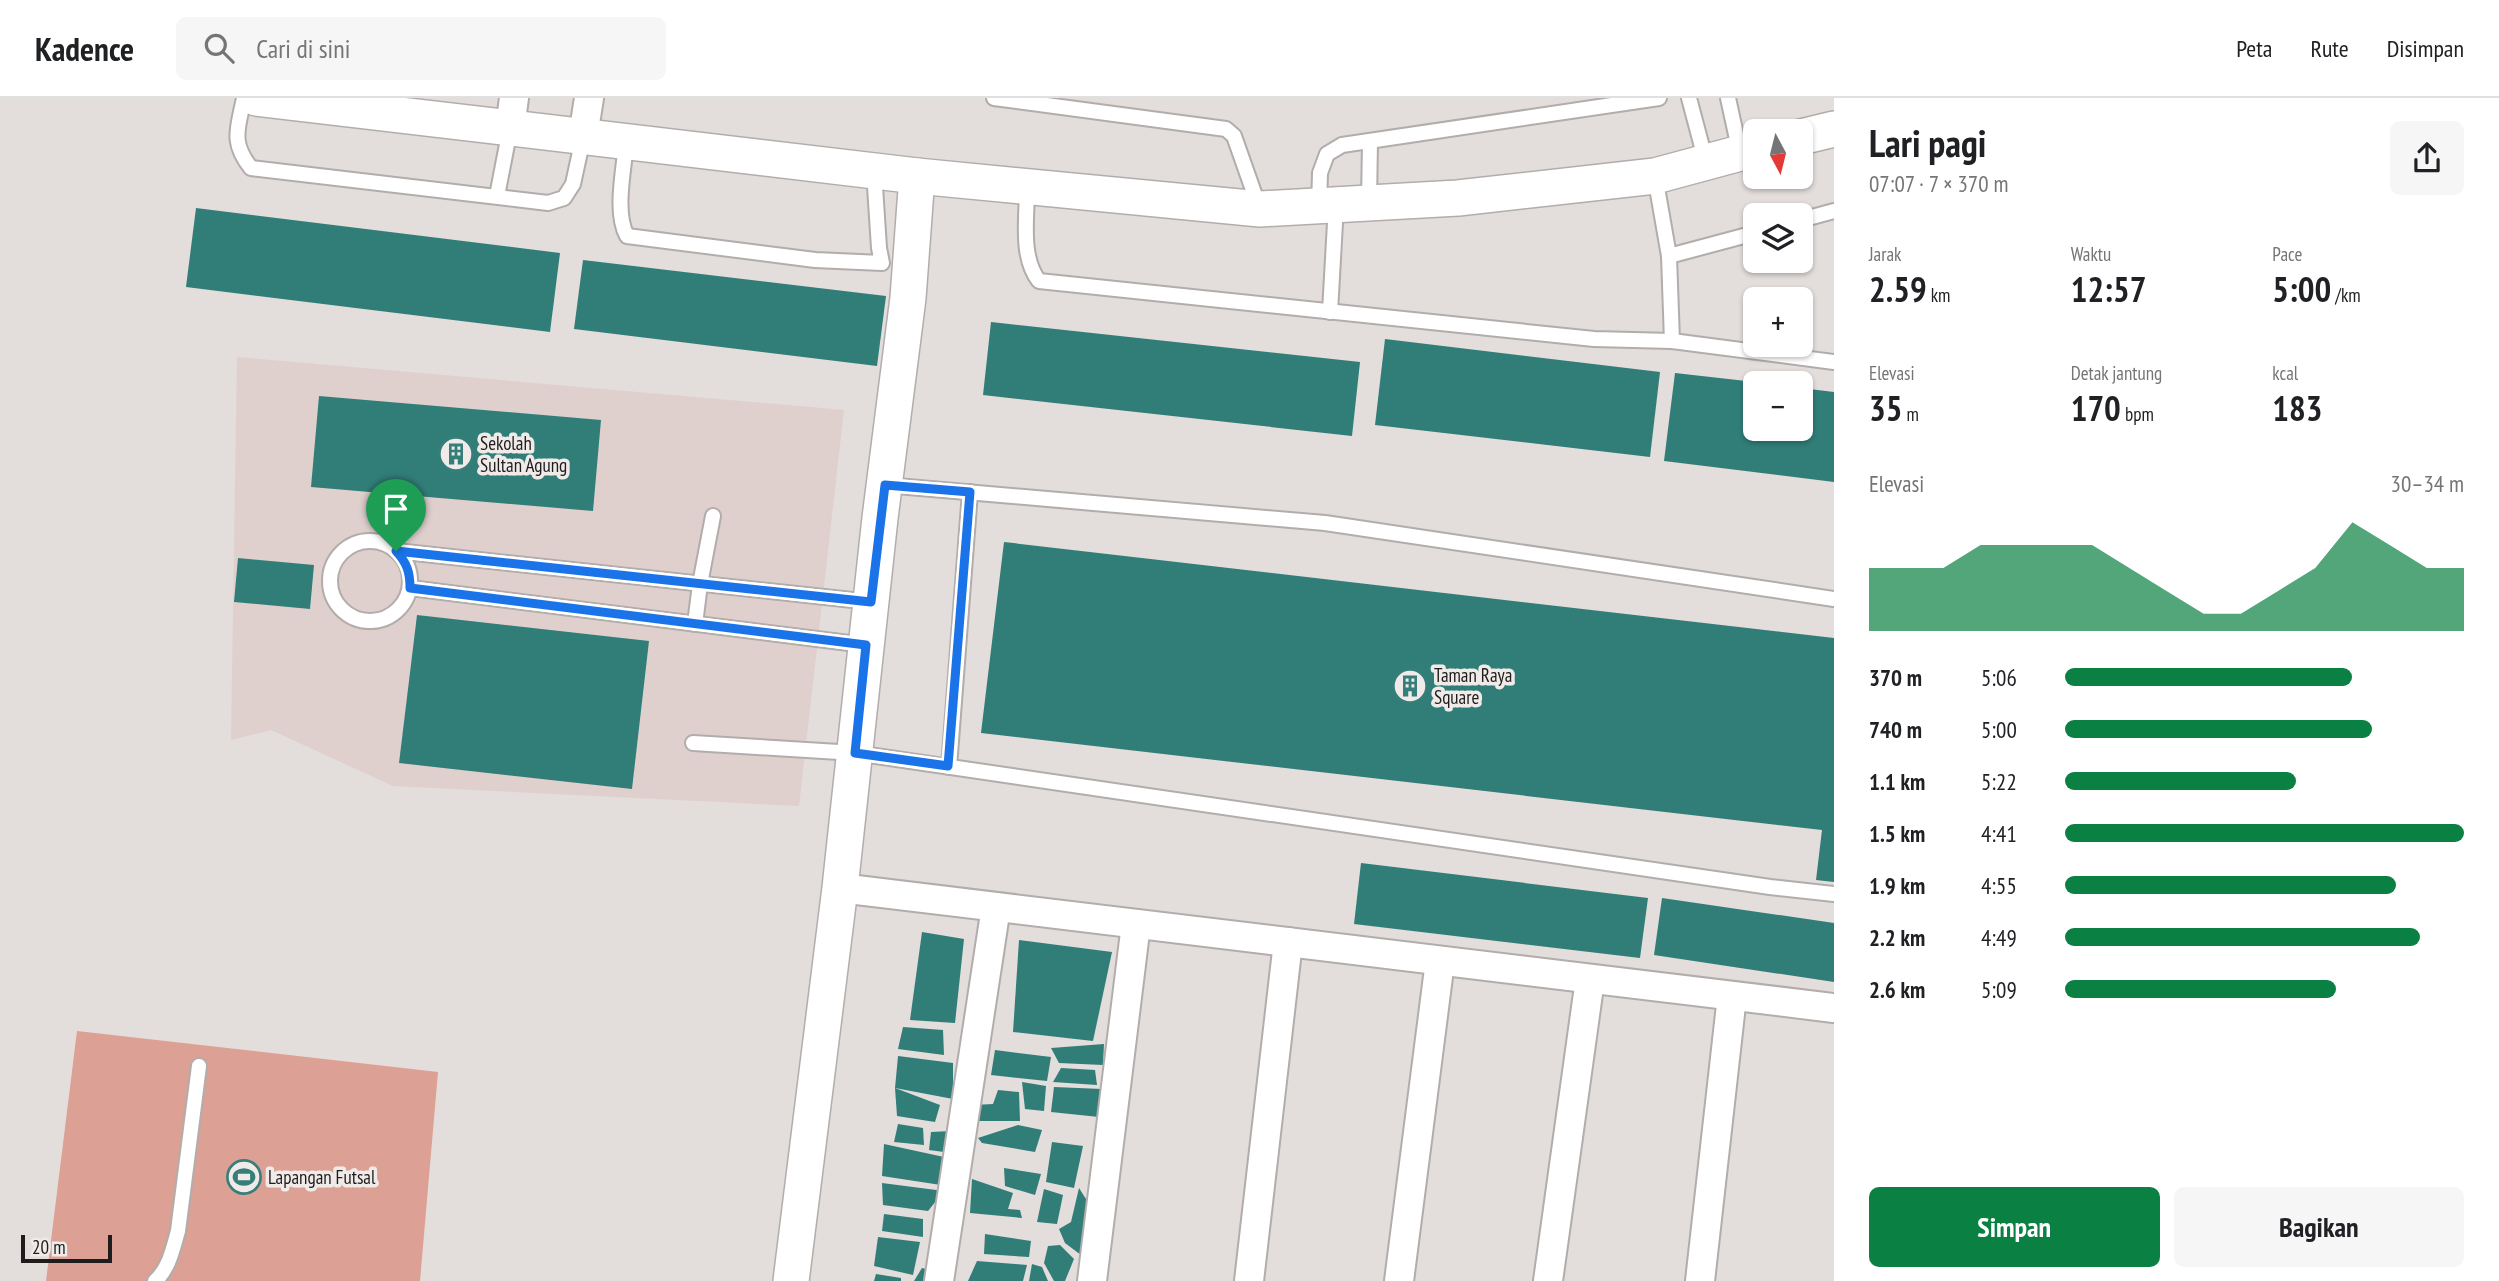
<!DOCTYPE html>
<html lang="id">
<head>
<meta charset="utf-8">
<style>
	body { margin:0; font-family:"PT Sans Narrow",sans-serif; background:#f6f6f6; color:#202124; height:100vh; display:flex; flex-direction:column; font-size:26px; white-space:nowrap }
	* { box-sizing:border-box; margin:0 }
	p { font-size:23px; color:#757577 }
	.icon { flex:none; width:38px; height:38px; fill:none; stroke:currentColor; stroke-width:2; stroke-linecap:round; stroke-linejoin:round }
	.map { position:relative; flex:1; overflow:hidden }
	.side { display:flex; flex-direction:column; background:#fff; width:665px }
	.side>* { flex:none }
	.needle { width:46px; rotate:173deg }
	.tools { position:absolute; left:1743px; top:21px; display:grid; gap:14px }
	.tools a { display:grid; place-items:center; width:70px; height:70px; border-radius:10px; background:#fff; box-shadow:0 2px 5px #0004; font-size:35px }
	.scale { position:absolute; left:21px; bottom:18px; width:91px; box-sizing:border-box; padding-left:7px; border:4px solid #1e1c1c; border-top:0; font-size:19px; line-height:24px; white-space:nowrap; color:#1e1c1c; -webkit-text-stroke:5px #f0ebe9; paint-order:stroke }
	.pin { position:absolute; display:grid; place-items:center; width:60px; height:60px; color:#fff; margin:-72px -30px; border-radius:50% 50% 50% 0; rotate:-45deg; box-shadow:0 0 7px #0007 }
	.pin .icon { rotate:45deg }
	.round { display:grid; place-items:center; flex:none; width:74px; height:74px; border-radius:10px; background:#f6f6f6 }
	.headline { display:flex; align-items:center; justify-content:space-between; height:119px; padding:0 35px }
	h1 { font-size:38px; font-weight:800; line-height:52px }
	.figures { display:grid; grid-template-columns:repeat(3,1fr); gap:10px; height:119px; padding:7px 35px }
	.figures div { display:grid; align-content:center }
	.figures b { font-size:35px; font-weight:800 }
	.figures small { font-size:19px; font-weight:400 }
	.figures p { font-size:19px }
	.chart { height:196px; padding:14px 35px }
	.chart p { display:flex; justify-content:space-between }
	.chart svg { width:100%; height:126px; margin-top:7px; fill:#0b8043; opacity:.7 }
	.cta { display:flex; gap:14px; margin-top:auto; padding:14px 35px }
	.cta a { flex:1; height:80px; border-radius:10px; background:#0b8043; color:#fff; font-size:28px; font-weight:800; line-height:80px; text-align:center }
	.cta a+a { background:#f6f6f6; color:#202124 }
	ul { padding:0 35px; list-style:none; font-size:23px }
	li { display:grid; grid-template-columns:112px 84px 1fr; align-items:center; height:52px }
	li i { height:18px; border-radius:9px; background:#0b8043 }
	header { display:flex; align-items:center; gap:42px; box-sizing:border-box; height:98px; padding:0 35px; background:#fff; border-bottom:2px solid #e0e0e0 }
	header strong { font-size:33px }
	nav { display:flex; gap:38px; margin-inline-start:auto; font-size:24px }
	.search { width:490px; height:63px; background:#f6f6f6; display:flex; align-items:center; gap:18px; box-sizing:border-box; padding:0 24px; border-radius:10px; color:#757577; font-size:26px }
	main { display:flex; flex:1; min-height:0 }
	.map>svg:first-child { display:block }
	.built { fill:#dfd0ce }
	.green { fill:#dca094 }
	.building { fill:#317d78 }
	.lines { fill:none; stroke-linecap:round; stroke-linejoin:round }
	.service-casing { stroke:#b2adab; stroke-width:18 }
	.minor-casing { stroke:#b2adab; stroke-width:32 }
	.tertiary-casing { stroke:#b2adab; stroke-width:38 }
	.service { stroke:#fff; stroke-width:14 }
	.minor { stroke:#fff; stroke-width:28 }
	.tertiary { stroke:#fff; stroke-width:35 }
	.route-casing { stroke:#fff; stroke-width:14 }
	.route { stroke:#1a73e8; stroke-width:9 }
	.labels { text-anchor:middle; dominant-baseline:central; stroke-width:7; stroke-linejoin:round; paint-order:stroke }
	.poi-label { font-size:19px; fill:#1e1c1c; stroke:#f0ebe9; text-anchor:start }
</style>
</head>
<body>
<header>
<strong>Kadence</strong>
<div class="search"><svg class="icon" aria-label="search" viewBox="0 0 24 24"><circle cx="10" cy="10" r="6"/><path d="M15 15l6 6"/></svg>Cari di sini</div>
<nav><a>Peta</a><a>Rute</a><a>Disimpan</a></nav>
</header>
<main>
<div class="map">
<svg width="1834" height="1183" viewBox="0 0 1834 1183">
	<rect width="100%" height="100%" fill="#e3dddc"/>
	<polygon class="built" points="237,259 844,312 799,708 393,688 271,632 231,642"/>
	<polygon class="green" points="77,933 438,974 420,1183 46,1183"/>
	<g class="building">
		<polygon points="196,110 560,155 550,234 186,189"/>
		<polygon points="583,162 886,198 877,268 574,231"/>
		<polygon points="991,224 1360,264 1352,338 983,297"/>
		<polygon points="1385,241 1660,274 1650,359 1375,327"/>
		<polygon points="1675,275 1755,284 1755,331 1801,331 1801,290 1834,294 1834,384 1664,363"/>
		<polygon points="319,298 601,322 593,413 311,389"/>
		<polygon points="1004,444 1834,540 1834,784 1816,782 1822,732 981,635"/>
		<polygon points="238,460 314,467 310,511 234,504"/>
		<polygon points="417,517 649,543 632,691 399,665"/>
		<polygon points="1361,765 1648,800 1640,860 1354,826"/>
		<polygon points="1662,800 1834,825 1834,884 1654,857"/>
		<polygon points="922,834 964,841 955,925 910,922"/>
		<polygon points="1019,842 1112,854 1093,943 1013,934"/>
		<polygon points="903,929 943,932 944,957 898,951"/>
		<polygon points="1104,946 1103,967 1059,965 1051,950"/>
		<polygon points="995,952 1051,959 1047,983 991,977"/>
		<polygon points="898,958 953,965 953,1001 895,990"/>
		<polygon points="1061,970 1095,972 1097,987 1053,984"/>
		<polygon points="1022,984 1046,988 1044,1013 1025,1011"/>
		<polygon points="1054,989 1102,991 1099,1019 1051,1014"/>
		<polygon points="895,990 940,1007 935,1024 897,1018"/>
		<polygon points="998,992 1019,994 1020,1023 972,1023 974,1007 993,1006"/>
		<polygon points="898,1026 923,1030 924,1047 894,1044"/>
		<polygon points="1018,1027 1042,1032 1035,1054 982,1045 978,1040"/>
		<polygon points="951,1033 944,1054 929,1052 931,1034"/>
		<polygon points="1052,1044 1083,1048 1074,1090 1046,1084"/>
		<polygon points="884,1046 944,1059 941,1087 882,1078"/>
		<polygon points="1004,1070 1041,1076 1035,1097 1005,1088"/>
		<polygon points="972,1081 1013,1095 1008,1111 1020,1112 1022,1120 970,1115"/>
		<polygon points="882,1085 944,1093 928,1113 883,1107"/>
		<polygon points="1079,1090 1093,1112 1085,1160 1065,1145 1059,1131 1071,1124"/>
		<polygon points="1044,1091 1063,1097 1057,1126 1037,1124"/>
		<polygon points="884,1116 923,1121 923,1139 882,1133"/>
		<polygon points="985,1136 1031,1143 1029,1159 984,1156"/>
		<polygon points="878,1139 920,1144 913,1177 874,1168"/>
		<polygon points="1060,1147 1074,1161 1065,1183 1054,1183 1044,1165 1048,1148"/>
		<polygon points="977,1163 1027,1167 1023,1183 968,1183"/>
		<polygon points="1032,1166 1042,1169 1048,1183 1029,1183"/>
		<polygon points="922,1170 933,1173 932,1183 914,1183"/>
		<polygon points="876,1176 901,1180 901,1183 874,1183"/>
	</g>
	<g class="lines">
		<g class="service-casing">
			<g id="service">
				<path d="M 244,0 C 238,30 230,44 251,70 L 548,105 L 564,100 L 573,86 L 583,40"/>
				<polyline points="994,0 1226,31 1234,38 1259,109"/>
				<polyline points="1689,0 1706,64"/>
				<polyline points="1728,0 1740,55"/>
				<path d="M 626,45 C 624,72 614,114 627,138 L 815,162 L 882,165 L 879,150 L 874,73"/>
				<polyline points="1655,78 1669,158 1672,243"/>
				<path d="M 1027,89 C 1027,119 1020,159 1039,183 L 1594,241 L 1672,243 L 1834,264"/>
				<polyline points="497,98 510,31"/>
				<polyline points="1369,104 1370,44"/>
				<polyline points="1319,108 1320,75 1327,56 1342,47 1659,0"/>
				<polyline points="1801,122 1834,113"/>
				<polyline points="1669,158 1755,135"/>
				<polyline points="1330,214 1336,107"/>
				<polyline points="885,387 1325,425 1834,501"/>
				<circle cx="370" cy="483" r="40"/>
				<polyline points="396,453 871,504"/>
				<polyline points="410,490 865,547"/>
				<polyline points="695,526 700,486 713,418"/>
				<polyline points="693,645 855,655 1770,789 1834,796"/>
				<polyline points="949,669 970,394"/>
				<path d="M 155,1183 C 169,1171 173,1150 178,1133 L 199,968"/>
			</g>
		</g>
		<g class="minor-casing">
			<g id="minor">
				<polyline points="510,30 514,0"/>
				<polyline points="583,38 589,0"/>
				<polyline points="840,790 1834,910"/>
				<polyline points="939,1183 996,809"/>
				<polyline points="1092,1183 1136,826"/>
				<polyline points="1249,1183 1288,844"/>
				<polyline points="1399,1183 1440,863"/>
				<polyline points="1548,1183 1590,881"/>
				<polyline points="1700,1183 1732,898"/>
			</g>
		</g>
		<g class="tertiary-casing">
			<g id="tertiary">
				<polyline points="256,0 917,78 1260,111 1458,100 1655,78 1755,51"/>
				<polyline points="1801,39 1834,31"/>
				<polyline points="791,1183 840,790 880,420 908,200 917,78"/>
			</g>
		</g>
		<use href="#service" class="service"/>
		<use href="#minor" class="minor"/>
		<use href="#tertiary" class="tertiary"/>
	</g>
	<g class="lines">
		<g class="route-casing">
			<path id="route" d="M 885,387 L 970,394 L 948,668 L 855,655 L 866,547 L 410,490 C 410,474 407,465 396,453 L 871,504 Z"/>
		</g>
		<use href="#route" class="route"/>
	</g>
	<defs>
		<g id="building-ring" transform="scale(1.75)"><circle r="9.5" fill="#f0ebe9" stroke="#367e7a" stroke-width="1.5"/><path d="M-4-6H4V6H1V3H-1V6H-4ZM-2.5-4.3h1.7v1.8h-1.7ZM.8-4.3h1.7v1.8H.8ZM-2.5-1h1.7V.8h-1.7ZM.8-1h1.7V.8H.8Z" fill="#367e7a"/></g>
		<g id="stadium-ring" transform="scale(1.75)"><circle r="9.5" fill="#f0ebe9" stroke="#367e7a" stroke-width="1.5"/><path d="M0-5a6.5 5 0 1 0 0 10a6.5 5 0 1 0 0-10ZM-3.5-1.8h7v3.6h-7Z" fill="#367e7a"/></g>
	</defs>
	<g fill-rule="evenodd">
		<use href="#building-ring" x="456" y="356"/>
		<use href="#building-ring" x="1410" y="588"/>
		<use href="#stadium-ring" x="244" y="1079"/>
	</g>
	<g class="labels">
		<g class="poi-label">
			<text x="480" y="345">Sekolah<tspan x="480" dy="22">Sultan Agung</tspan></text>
			<text x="1434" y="577">Taman Raya<tspan x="1434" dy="22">Square</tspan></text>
			<text x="268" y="1079">Lapangan Futsal</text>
		</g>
	</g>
</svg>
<div class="tools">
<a><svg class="needle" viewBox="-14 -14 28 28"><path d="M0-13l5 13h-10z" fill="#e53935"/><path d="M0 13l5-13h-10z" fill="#757577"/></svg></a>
<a><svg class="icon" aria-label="layers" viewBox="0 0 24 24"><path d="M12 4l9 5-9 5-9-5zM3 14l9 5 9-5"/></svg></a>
<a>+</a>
<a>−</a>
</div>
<div class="scale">20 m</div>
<div class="pin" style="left:396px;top:453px;background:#1e9e55"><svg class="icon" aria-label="arrive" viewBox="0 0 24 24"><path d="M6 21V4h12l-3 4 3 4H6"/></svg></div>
</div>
<section class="side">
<div class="headline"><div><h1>Lari pagi</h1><p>07:07 · 7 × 370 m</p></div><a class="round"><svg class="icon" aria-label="share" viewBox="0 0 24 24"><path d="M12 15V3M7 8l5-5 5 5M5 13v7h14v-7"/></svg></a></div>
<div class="figures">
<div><p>Jarak</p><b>2.59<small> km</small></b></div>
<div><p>Waktu</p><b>12:57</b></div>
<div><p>Pace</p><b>5:00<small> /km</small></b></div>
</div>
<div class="figures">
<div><p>Elevasi</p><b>35<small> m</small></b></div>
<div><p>Detak jantung</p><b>170<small> bpm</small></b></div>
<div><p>kcal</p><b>183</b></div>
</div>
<div class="chart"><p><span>Elevasi</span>30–34 m</p>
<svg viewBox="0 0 160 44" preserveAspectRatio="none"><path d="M0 44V22L10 22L20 22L30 14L40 14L50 14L60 14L70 22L80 30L90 38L100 38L110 30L120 22L130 6L140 14L150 22L160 22V44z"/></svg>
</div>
<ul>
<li><b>370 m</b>5:06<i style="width:72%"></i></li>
<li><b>740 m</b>5:00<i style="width:77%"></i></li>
<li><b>1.1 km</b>5:22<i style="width:58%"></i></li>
<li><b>1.5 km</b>4:41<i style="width:100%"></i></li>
<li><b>1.9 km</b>4:55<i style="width:83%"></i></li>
<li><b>2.2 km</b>4:49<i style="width:89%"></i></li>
<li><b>2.6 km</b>5:09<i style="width:68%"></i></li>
</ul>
<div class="cta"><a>Simpan</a><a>Bagikan</a></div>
</section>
</main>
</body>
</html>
